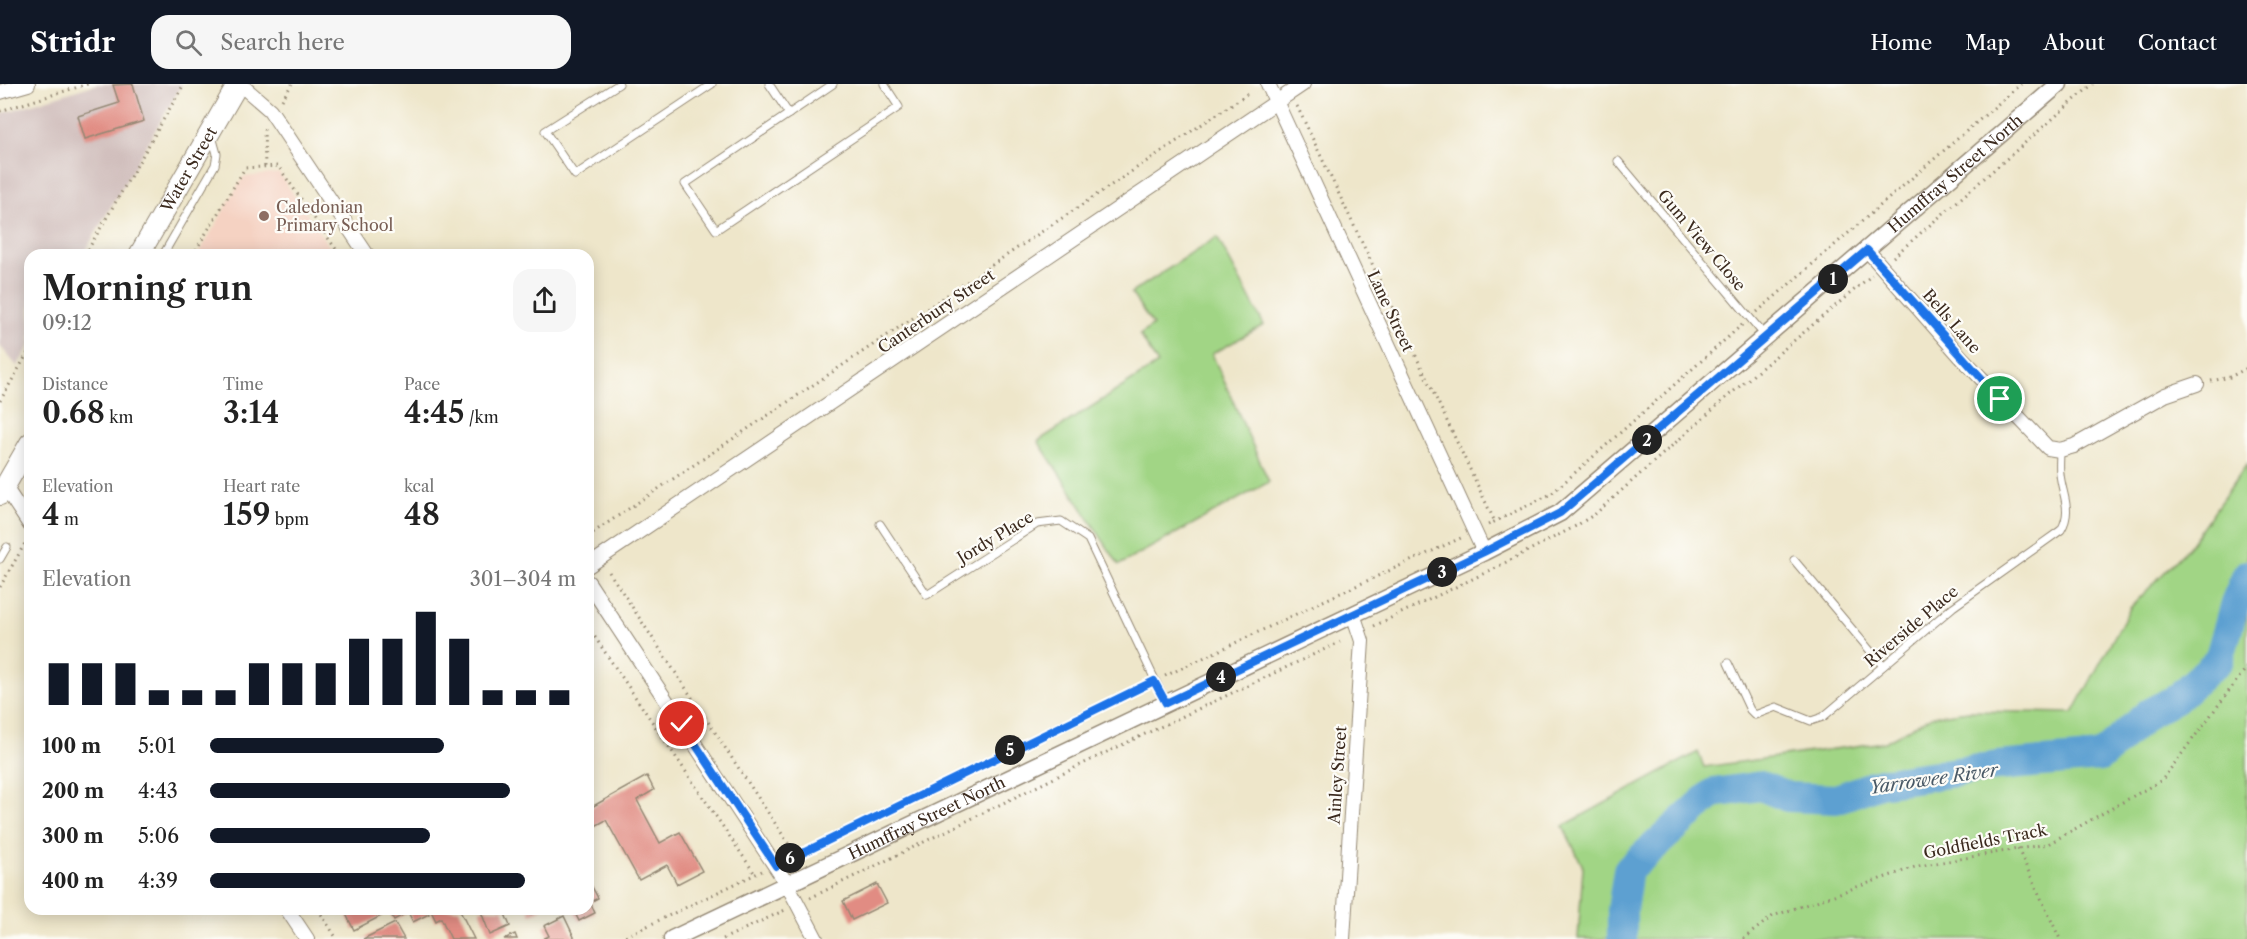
<!DOCTYPE html>
<html lang="en">
<head>
<meta charset="utf-8">
<style>
	body { margin:0; font-family:"Libre Caslon Text",serif; background:#f6f6f6; color:#222; height:100vh; display:flex; flex-direction:column; font-size:22px; white-space:nowrap }
	* { box-sizing:border-box; margin:0 }
	p { font-size:20px; color:#767676 }
	.icon { flex:none; width:33px; height:33px; fill:none; stroke:currentColor; stroke-width:2; stroke-linecap:round; stroke-linejoin:round }
	.map { position:relative; flex:1; overflow:hidden }
	.details { position:absolute; left:24px; top:165px; width:570px; height:666px; display:flex; flex-direction:column; background:#fff; border-radius:18px; box-shadow:0 3px 15px #0003 }
	.details>* { flex:none }
	.pin { position:absolute; display:grid; place-items:center; width:51px; height:51px; color:#fff; margin:-26px; border:3px solid #fff; border-radius:50%; box-shadow:0 2px 6px #0007 }
	.km { position:absolute; width:30px; height:30px; margin:-15px; border-radius:50%; background:#222; color:#fff; font-size:16px; line-height:30px; text-align:center }
	.round { display:grid; place-items:center; flex:none; width:63px; height:63px; border-radius:18px; background:#f6f6f6 }
	.headline { display:flex; align-items:center; justify-content:space-between; height:102px; padding:0 18px }
	h1 { font-size:33px; font-weight:600; line-height:45px }
	.figures { display:grid; grid-template-columns:repeat(3,1fr); gap:9px; height:102px; padding:6px 18px }
	.figures div { display:grid; align-content:center }
	.figures b { font-size:30px; font-weight:600 }
	.figures small { font-size:16px; font-weight:400 }
	.figures p { font-size:16px }
	.chart { height:168px; padding:12px 18px }
	.chart p { display:flex; justify-content:space-between }
	.chart svg { width:100%; height:108px; margin-top:6px; stroke:#111827; stroke-width:6 }
	ul { padding:0 18px; list-style:none; font-size:20px }
	li { display:grid; grid-template-columns:96px 72px 1fr; align-items:center; height:45px }
	li i { height:15px; border-radius:8px; background:#111827 }
	header { display:flex; align-items:center; gap:36px; box-sizing:border-box; height:84px; padding:0 30px; background:#111827; color:#fff }
	header strong { font-size:28px }
	nav { display:flex; gap:33px; margin-inline-start:auto; font-size:21px }
	.search { width:420px; height:54px; background:#f6f6f6; display:flex; align-items:center; gap:15px; box-sizing:border-box; padding:0 21px; border-radius:18px; color:#767676; font-size:22px }
	.map>svg:first-child { display:block }
	.built { fill:#f5d2c2 }
	.industrial { fill:#d1bfbd }
	.green { fill:#a1d585; stroke:#6e8052; stroke-width:1.5 }
	.lines { fill:none; stroke-linecap:round; stroke-linejoin:round }
	.stream { stroke:#5da0d1; stroke-width:5 }
	.river { stroke:#5da0d1; stroke-width:30 }
	.building { fill:#e18c83 }
	.service-casing { stroke:#948874; stroke-width:9 }
	.minor-casing { stroke:#948874; stroke-width:16 }
	.tertiary-casing { stroke:#948874; stroke-width:19 }
	.secondary-casing { stroke:#948874; stroke-width:22 }
	.path { stroke:#948874; stroke-width:3; stroke-dasharray:1.5 4.5; stroke-linecap:butt }
	.service { stroke:#fff; stroke-width:7 }
	.minor { stroke:#fff; stroke-width:14 }
	.tertiary { stroke:#fff; stroke-width:16 }
	.secondary { stroke:#fff; stroke-width:20 }
	.route-casing { stroke:#fff; stroke-width:12 }
	.route { stroke:#1a73e8; stroke-width:8 }
	.education-dot { fill:#8d6e63; stroke:#fdfcf7; stroke-width:2 }
	.labels { text-anchor:middle; dominant-baseline:central; stroke-width:4.5; stroke-linejoin:round; paint-order:stroke }
	.street-label { font-size:16px; fill:#3b2a1e; stroke:#fdfcf7 }
	.education-label { font-size:16px; fill:#785e54; stroke:#fdfcf7; text-anchor:start }
	.water-label { font-size:18px; font-style:italic; fill:#495966; stroke:#fdfcf7 }
</style>
</head>
<body>
<header>
<strong>Stridr</strong>
<div class="search"><svg class="icon" aria-label="search" viewBox="0 0 24 24"><circle cx="10" cy="10" r="6"/><path d="M15 15l6 6"/></svg>Search here</div>
<nav><a>Home</a><a>Map</a><a>About</a><a>Contact</a></nav>
</header>
<div class="map">
<svg width="2247" height="855" viewBox="0 0 2247 855">
	<rect width="100%" height="100%" fill="#fdfcf7"/>
	<filter id="ink" filterUnits="userSpaceOnUse"><feTurbulence type="fractalNoise" baseFrequency=".0167" numOctaves="2"/><feDisplacementMap in="SourceGraphic" scale="12" xChannelSelector="R" yChannelSelector="G"/><feConvolveMatrix kernelMatrix="1 2 1 2 8 2 1 2 1" color-interpolation-filters="sRGB"/></filter>
	<filter id="wash" filterUnits="userSpaceOnUse"><feTurbulence type="fractalNoise" baseFrequency=".008" numOctaves="4" result="noise"/><feDisplacementMap in="SourceGraphic" scale="24" xChannelSelector="R" yChannelSelector="G"/><feGaussianBlur stdDeviation="1.35" result="paint"/><feColorMatrix in="noise" values="0 0 0 0 0 0 0 0 0 0 0 0 0 0 0 0 0 1.4 0 .05"/><feComposite in="paint" operator="in"/></filter>
	<g filter="url(#wash)">
		<rect width="100%" height="100%" fill="#eee6ca"/>
		<polygon class="built" points="279,89 335,171 198,171 243,93"/>
		<polygon class="industrial" points="97,0 182,0 83,171 30,171 30,261 17,282 0,262 0,30"/>
		<g class="green">
			<polygon points="1217,153 1264,241 1212,270 1269,398 1119,481 1038,357 1158,280 1140,251 1153,241 1131,209"/>
			<polygon points="2247,380 2247,855 1578,855 1583,783 1563,742 1698,668 1704,683 1885,658 1932,632 1968,627 2073,629 2130,524 2189,463"/>
		</g>
		<g class="lines">
			<polyline class="stream" points="2235,519 2247,524"/>
			<polyline class="river" points="1622,855 1622,826 1628,786 1713,709 1761,702 1788,713 1836,715 1880,699 1998,682 2100,673 2149,629 2176,615 2219,576 2235,519 2247,491"/>
		</g>
		<g id="blocks">
			<g class="building">
				<polygon points="133,0 144,37 85,55 78,32 119,19 113,1"/>
				<polygon points="647,692 654,706 637,716 660,759 680,748 702,787 677,800 667,781 639,796 606,736 588,746 588,725"/>
				<polygon points="877,800 887,819 852,836 843,817"/>
				<polygon points="591,801 598,814 590,818 595,829 579,837 573,825 588,825 588,802"/>
				<polygon points="346,825 385,825 387,829 354,846 344,826"/>
				<polygon points="392,825 426,825 429,830 413,838 408,828 394,836 389,827"/>
				<polygon points="430,825 459,825 474,855 451,855 441,834 436,837"/>
				<polygon points="480,825 503,825 510,842 490,851"/>
				<polygon points="529,825 543,825 531,830"/>
				<polygon points="564,832 575,855 543,855 549,852 544,842"/>
				<polygon points="395,839 404,855 363,855"/>
				<polygon points="515,850 517,855 504,855"/>
			</g>
		</g>
	</g>
	<g filter="url(#ink)">
		<use href="#blocks" fill-opacity="0" stroke="#948874" stroke-width="1.5"/>
		<g class="lines">
			<g class="service-casing">
				<g id="service">
					<polyline points="619,0 545,47 575,91 712,0"/>
					<polyline points="769,0 789,30"/>
					<polyline points="833,0 685,100 716,146 899,23 884,0"/>
					<polyline points="1618,77 1766,253"/>
					<polyline points="163,171 215,81 217,70 212,52"/>
					<polyline points="880,440 927,511 1037,440 1061,437 1088,455 1166,619"/>
					<polyline points="0,475 7,463"/>
					<polyline points="1794,476 1883,582"/>
					<path d="M 1728,579 L 1750,626 L 1755,631 L 1776,623 L 1811,637 L 1823,633 L 1953,523 L 2061,446 C 2073,426 2062,411 2060,390 C 2059,383 2060,374 2060,366"/>
				</g>
			</g>
			<g class="minor-casing">
				<g id="minor">
					<polyline points="240,0 270,26 367,171"/>
					<polyline points="1268,0 1484,468"/>
					<polyline points="0,8 28,0"/>
					<polyline points="1867,166 1961,273 2048,364 2060,366 2074,362 2165,311 2197,300"/>
					<polyline points="5,403 30,441"/>
					<polyline points="588,482 1303,0"/>
					<polyline points="588,498 787,800 816,855"/>
					<polyline points="287,825 307,855"/>
					<polyline points="1343,855 1362,557 1353,530"/>
				</g>
			</g>
			<g class="tertiary-casing">
				<g id="tertiary">
					<path id="s1" d="M 672,855 L 1484,468 L 1560,429 L 2059,0"/>
				</g>
			</g>
			<g class="secondary-casing">
				<g id="secondary">
					<path id="s2" d="M 139,171 L 238,0"/>
					<polyline points="0,411 30,359"/>
				</g>
			</g>
			<g class="path">
				<polyline points="282,16 292,0"/>
				<polyline points="1297,22 1495,438"/>
				<polyline points="0,27 88,0"/>
				<polyline points="264,45 265,83"/>
				<polyline points="85,171 184,0"/>
				<polyline points="193,171 245,84 278,82 340,171"/>
				<polyline points="1893,173 2093,0"/>
				<polyline points="1757,228 2021,0"/>
				<polyline points="2211,297 2230,293 2247,284"/>
				<polyline points="0,317 30,265"/>
				<polyline points="1488,441 1551,410 1743,240"/>
				<polyline points="588,452 1250,8"/>
				<polyline points="1489,487 1576,442 1595,430 1727,313 1872,191"/>
				<polyline points="609,488 796,771"/>
				<polyline points="0,503 28,454"/>
				<polyline points="1312,522 1463,453"/>
				<polyline points="1374,542 1487,488"/>
				<polyline points="588,543 755,790"/>
				<polyline points="1165,592 1309,524"/>
				<polyline points="2018,765 2060,855"/>
				<polyline points="787,775 1145,601"/>
				<polyline points="810,814 1107,668 1340,558"/>
				<polyline points="318,825 337,855"/>
				<polyline points="620,855 762,787"/>
				<polyline points="723,855 785,826"/>
				<polyline points="1743,855 1773,832 1918,782 2048,760 2162,696 2247,583"/>
			</g>
			<use href="#service" class="service"/>
			<use href="#minor" class="minor"/>
			<use href="#tertiary" class="tertiary"/>
			<use href="#secondary" class="secondary"/>
		</g>
	</g>
	<g class="lines" filter="url(#ink)">
		<g class="route-casing">
			<polyline id="route" points="682,640 776,782 1154,597 1166,619 1484,468 1560,429 1867,166 2000,315"/>
		</g>
		<use href="#route" class="route"/>
	</g>
	<circle class="education-dot" cx="264" cy="132" r="6"/>
	<g class="labels">
		<g class="street-label">
			<text stroke="none"><textPath href="#s2" startOffset="99">Water Street</textPath></text>
			<text stroke="none"><textPath href="#s1" startOffset="1506">Humffray Street North</textPath></text>
			<text transform="translate(1702 156) rotate(50)">Gum View Close</text>
			<text transform="translate(936 227) rotate(-34)">Canterbury Street</text>
			<text transform="translate(1391 227) rotate(65)">Lane Street</text>
			<text transform="translate(1952 237) rotate(49)">Bells Lane</text>
			<text transform="translate(995 453) rotate(-31)">Jordy Place</text>
			<text transform="translate(1911 542) rotate(-40)">Riverside Place</text>
			<text transform="translate(1337 691) rotate(-86)">Ainley Street</text>
			<text stroke="none"><textPath href="#s1" startOffset="282">Humffray Street North</textPath></text>
			<text transform="translate(1985 757) rotate(-11)">Goldfields Track</text>
		</g>
		<g class="education-label">
			<text x="276" y="123">Caledonian<tspan x="276" dy="18">Primary School</tspan></text>
		</g>
		<g class="water-label">
			<text transform="translate(1934 695) rotate(-8)">Yarrowee River</text>
		</g>
	</g>
</svg>
<div class="pin" style="left:2000px;top:315px;background:#1e9e55"><svg class="icon" aria-label="arrive" viewBox="0 0 24 24"><path d="M6 21V4h12l-3 4 3 4H6"/></svg></div>
<div class="pin" style="left:682px;top:640px;background:#d93025"><svg class="icon" aria-label="check" viewBox="0 0 24 24"><path d="M5 12l5 5 9-10"/></svg></div>
<b class="km" style="left:1833px;top:195px">1</b>
<b class="km" style="left:1647px;top:356px">2</b>
<b class="km" style="left:1442px;top:488px">3</b>
<b class="km" style="left:1221px;top:593px">4</b>
<b class="km" style="left:1010px;top:666px">5</b>
<b class="km" style="left:790px;top:774px">6</b>
<section class="details">
<div class="headline"><div><h1>Morning run</h1><p>09:12</p></div><a class="round"><svg class="icon" aria-label="share" viewBox="0 0 24 24"><path d="M12 15V3M7 8l5-5 5 5M5 13v7h14v-7"/></svg></a></div>
<div class="figures">
<div><p>Distance</p><b>0.68<small> km</small></b></div>
<div><p>Time</p><b>3:14</b></div>
<div><p>Pace</p><b>4:45<small> /km</small></b></div>
</div>
<div class="figures">
<div><p>Elevation</p><b>4<small> m</small></b></div>
<div><p>Heart rate</p><b>159<small> bpm</small></b></div>
<div><p>kcal</p><b>48</b></div>
</div>
<div class="chart"><p><span>Elevation</span>301–304 m</p>
<svg viewBox="0 0 160 44" preserveAspectRatio="none"><path d="M5 44V27M15 44V27M25 44V27M35 44V38M45 44V38M55 44V38M65 44V27M75 44V27M85 44V27M95 44V17M105 44V17M115 44V6M125 44V17M135 44V38M145 44V38M155 44V38"/></svg>
</div>
<ul>
<li><b>100 m</b>5:01<i style="width:64%"></i></li>
<li><b>200 m</b>4:43<i style="width:82%"></i></li>
<li><b>300 m</b>5:06<i style="width:60%"></i></li>
<li><b>400 m</b>4:39<i style="width:86%"></i></li>
</ul>
</section>
</div>
</body>
</html>
